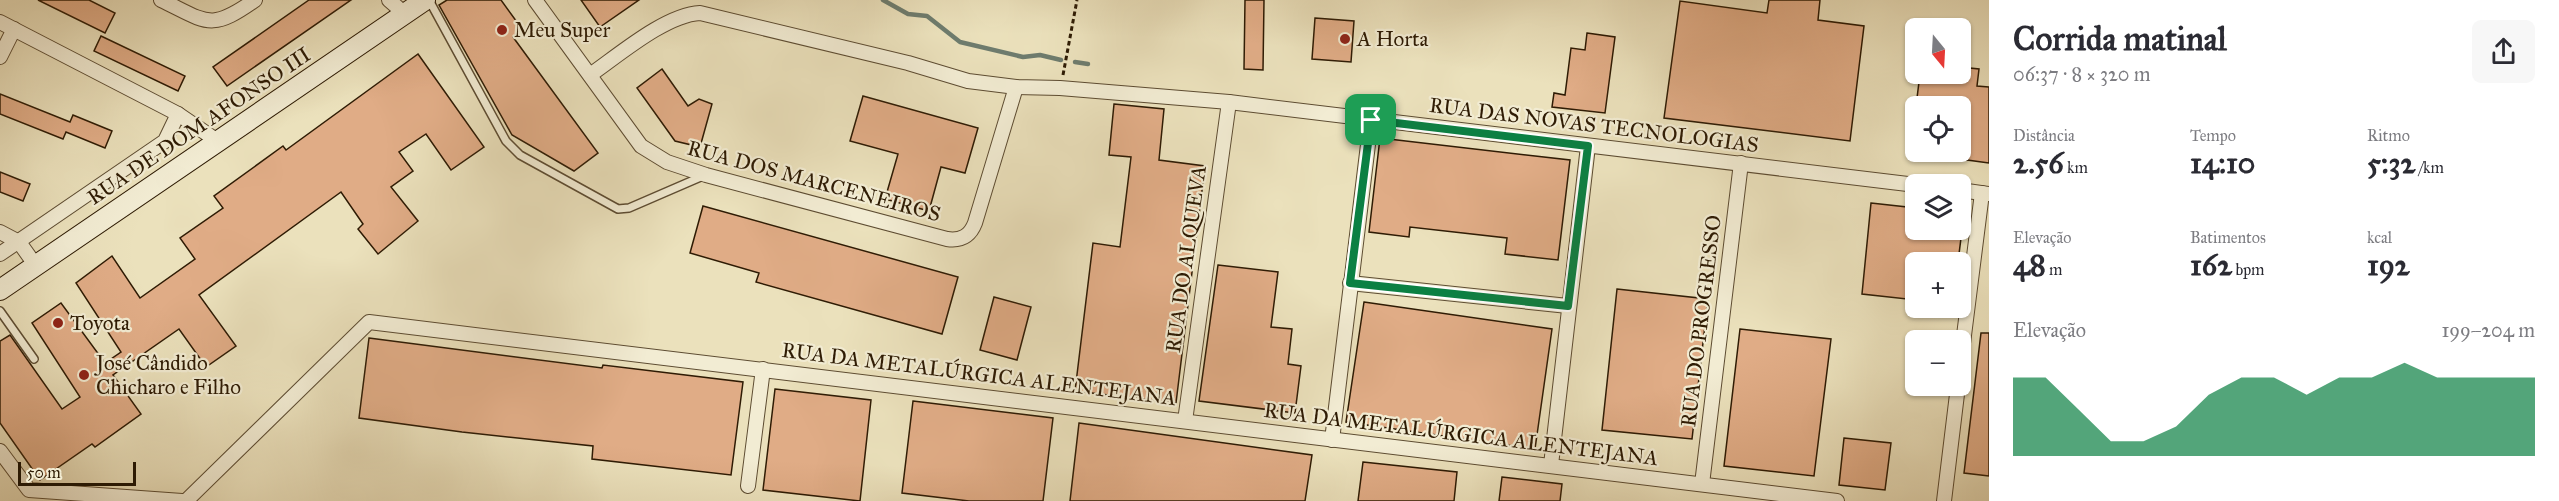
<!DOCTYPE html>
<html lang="pt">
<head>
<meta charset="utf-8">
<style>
	body { margin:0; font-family:"IM FELL Great Primer",serif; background:#f7f7f7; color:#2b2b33; height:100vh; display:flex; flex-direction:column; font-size:22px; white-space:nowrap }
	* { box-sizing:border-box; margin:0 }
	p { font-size:20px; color:#7c7c81 }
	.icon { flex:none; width:33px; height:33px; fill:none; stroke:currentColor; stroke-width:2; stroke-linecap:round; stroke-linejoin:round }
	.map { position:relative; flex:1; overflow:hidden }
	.drawer { display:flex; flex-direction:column; background:#fff; width:570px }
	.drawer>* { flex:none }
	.needle { width:39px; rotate:162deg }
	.fabs { position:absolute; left:1905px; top:18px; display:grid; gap:12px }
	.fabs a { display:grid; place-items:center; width:66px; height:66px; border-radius:9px; background:#fff; box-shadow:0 2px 4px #0004; font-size:30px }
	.scale { position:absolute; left:18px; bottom:15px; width:118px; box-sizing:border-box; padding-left:6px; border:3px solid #2e1b04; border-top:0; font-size:16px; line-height:21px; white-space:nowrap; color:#2e1b04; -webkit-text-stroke:4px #f2ecd3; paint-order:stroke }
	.pin { position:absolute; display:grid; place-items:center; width:51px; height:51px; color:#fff; margin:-26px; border-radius:12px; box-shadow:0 3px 9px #0006 }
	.round { display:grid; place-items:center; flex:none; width:63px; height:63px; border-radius:9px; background:#f7f7f7 }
	.head { display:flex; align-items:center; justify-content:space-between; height:102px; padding:0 24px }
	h1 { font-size:33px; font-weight:700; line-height:45px }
	.metrics { display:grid; grid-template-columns:repeat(3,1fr); gap:9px; height:102px; padding:6px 24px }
	.metrics div { display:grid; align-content:center }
	.metrics b { font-size:30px; font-weight:700 }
	.metrics small { font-size:16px; font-weight:400 }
	.metrics p { font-size:16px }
	.chart { height:168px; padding:12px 24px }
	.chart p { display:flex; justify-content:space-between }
	.chart svg { width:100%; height:108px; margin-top:6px; fill:#0b8043; opacity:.7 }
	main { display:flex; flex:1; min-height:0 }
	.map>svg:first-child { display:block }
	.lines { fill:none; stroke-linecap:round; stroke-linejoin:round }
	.stream { stroke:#6e7c6e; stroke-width:4.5 }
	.building { fill:#e0ac86; stroke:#2e1b04; stroke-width:1.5 }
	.lane-casing { stroke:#5d4c32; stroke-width:10 }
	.street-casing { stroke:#5d4c32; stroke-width:16 }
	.secondary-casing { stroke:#2e1b04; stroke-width:22 }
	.path { stroke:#2e1b04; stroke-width:3; stroke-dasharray:4.5 3; stroke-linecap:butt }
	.lane { stroke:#f2ecd3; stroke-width:7 }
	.street { stroke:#f2ecd3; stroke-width:14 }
	.secondary { stroke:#f2ecd3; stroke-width:20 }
	.route-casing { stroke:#fff; stroke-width:12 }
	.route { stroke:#0b8043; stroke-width:8 }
	.poi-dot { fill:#8f2418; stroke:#f2ecd3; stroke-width:2 }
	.labels { text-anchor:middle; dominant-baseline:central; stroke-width:4.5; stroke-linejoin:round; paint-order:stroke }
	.poi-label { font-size:21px; fill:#2e1b04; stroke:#f2ecd3; text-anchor:start }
	.street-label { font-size:21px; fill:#2e1b04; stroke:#f2ecd3 }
</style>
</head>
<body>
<main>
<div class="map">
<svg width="1989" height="501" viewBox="0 0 1989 501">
	<rect width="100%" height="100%" fill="#ebe1bc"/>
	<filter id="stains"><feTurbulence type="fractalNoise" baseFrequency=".00333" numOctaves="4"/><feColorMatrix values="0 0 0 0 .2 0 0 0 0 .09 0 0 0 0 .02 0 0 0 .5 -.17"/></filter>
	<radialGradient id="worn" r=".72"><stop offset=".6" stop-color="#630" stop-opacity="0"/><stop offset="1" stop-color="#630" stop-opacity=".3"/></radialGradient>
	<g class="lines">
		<g class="stream">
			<polyline points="883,0 908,14 927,16 960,42 1023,57 1040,55 1061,60"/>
			<polyline points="1075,62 1088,64"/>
		</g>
	</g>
	<g class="building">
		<polygon points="38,0 89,0 115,13 105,33"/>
		<polygon points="309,0 351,0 227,86 213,67"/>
		<polygon points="447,0 501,0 522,29 513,37 598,153 574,171 512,135 439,5"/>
		<polygon points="581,0 639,0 600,27"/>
		<polygon points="1245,0 1264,0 1263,70 1244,69"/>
		<polygon points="1769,0 1820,0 1818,20 1864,26 1850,141 1664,118 1680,1 1767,13"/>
		<polygon points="1315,18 1354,21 1351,62 1312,59"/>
		<polygon points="1587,33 1615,37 1605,113 1552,107 1554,93 1565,95 1571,48 1585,50"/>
		<polygon points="101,36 185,76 178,91 94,51"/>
		<polygon points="418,54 484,147 451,170 426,134 399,152 413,171 391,187 418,221 378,254 358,229 363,224 341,192 199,295 236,346 206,367 179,329 113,375 141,414 95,447 92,444 40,480 0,423 0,341 10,335 62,409 80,397 32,323 61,303 105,363 121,352 76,283 112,256 140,298 195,259 180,238 223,208 214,196 283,146 286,150"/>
		<polygon points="1960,67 1979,69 1977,86 1989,87 1989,163 1960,159 1960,106 1916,106 1920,74 1960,74"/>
		<polygon points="662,69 688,106 699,99 712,104 700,147 675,141 637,88"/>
		<polygon points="0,94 70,122 73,115 112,131 105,148 66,132 63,139 0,114"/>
		<polygon points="863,96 978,128 965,173 941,167 929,211 885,199 898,154 850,141"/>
		<polygon points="1114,104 1164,109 1159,160 1205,166 1176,403 1075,391 1093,243 1120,247 1131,157 1109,155"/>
		<polygon points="1380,138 1570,160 1558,260 1505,254 1507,238 1410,227 1409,237 1369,232"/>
		<polygon points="0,172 30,184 23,201 0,192"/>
		<polygon points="1871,203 1916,208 1916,230 1962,230 1958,262 1916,262 1916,300 1862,294"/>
		<polygon points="703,206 958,277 942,334 756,282 759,273 690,253"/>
		<polygon points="1218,265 1278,272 1271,327 1292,329 1288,364 1301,366 1295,413 1199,401"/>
		<polygon points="1617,289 1708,299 1692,439 1602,430"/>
		<polygon points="994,297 1031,307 1017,360 980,350"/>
		<polygon points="1364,302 1552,329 1535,449 1346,422"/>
		<polygon points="1740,329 1831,339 1814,476 1724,466"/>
		<polygon points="1981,333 1989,333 1989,476 1964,473"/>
		<polygon points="369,338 602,368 603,365 743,382 731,475 592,459 593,446 462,432 359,418"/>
		<polygon points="775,389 871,400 860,501 763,490"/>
		<polygon points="913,401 1053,418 1043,501 969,501 902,493"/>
		<polygon points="1079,423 1312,455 1305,501 1070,501"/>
		<polygon points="1844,438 1891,443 1885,490 1839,485"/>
		<polygon points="1363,462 1457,472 1454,501 1358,501"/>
		<polygon points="1502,477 1562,484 1560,501 1499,501"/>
	</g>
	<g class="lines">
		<g class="lane-casing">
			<g id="lane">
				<polyline points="429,0 506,141 520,155 618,209 629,208 703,176"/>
				<polyline points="0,311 34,359"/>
			</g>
		</g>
		<g class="street-casing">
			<g id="street">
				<path d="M 161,0 C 207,22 210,32 255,0"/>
				<polyline points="389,0 405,14"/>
				<path d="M 535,0 L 641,146 L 667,162 L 706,175 L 947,239 C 961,241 970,236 975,223 L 1016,87"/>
				<polyline points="0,22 178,114 219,142"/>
				<polyline points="0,57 14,29"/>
				<path d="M 590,75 C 619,55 665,15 700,13 L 908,63 L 968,81 L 1016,87 L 1060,88 L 1229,102 L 1916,185"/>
				<polyline points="1960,190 1989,194"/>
				<polyline points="0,232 19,242 36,266"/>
				<polyline points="0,254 165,141 178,114"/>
				<polyline points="1350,283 1568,306"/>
				<polyline points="1960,367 1982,193"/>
				<polyline points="1185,421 1229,102"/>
				<polyline points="1332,440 1371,120"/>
				<polyline points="0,451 29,490 182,501"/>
				<polyline points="1551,465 1588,146"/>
				<polyline points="1702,484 1741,163"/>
				<polyline points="748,486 763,369"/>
				<polyline points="186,501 369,322 1837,501"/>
				<polyline points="1944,501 1958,386"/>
			</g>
		</g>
		<g class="secondary-casing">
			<polyline id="secondary" points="0,290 425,0"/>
		</g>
		<polyline class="path" points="1063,75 1077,0"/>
		<use href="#lane" class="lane"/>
		<use href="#street" class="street"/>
		<use href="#secondary" class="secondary"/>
	</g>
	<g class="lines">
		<g class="route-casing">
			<polygon id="route" points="1371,120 1588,146 1568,306 1350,283"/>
		</g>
		<use href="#route" class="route"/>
	</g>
	<g class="poi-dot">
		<circle cx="502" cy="30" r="6"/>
		<circle cx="1345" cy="39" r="6"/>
		<circle cx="58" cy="323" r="6"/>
		<circle cx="84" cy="375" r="6"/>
	</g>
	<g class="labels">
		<g class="poi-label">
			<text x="514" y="30">Meu Super</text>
			<text x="1357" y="39">A Horta</text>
			<text x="70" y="323">Toyota</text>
			<text x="96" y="363">José Cândido<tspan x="96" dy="24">Chicharo e Filho</tspan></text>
		</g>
		<g class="street-label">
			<text transform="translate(1594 125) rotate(7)">RUA DAS NOVAS TECNOLOGIAS</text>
			<text transform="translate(199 126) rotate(-34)">RUA DE DOM AFONSO III</text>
			<text transform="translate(814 181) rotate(15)">RUA DOS MARCENEIROS</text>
			<text transform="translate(1186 259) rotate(-82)">RUA DO ALQUEVA</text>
			<text transform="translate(1701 321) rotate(-83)">RUA DO PROGRESSO</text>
			<text transform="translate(979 374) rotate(7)">RUA DA METALÚRGICA ALENTEJANA</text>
			<text transform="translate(1461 434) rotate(7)">RUA DA METALÚRGICA ALENTEJANA</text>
		</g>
	</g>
	<rect width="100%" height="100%" filter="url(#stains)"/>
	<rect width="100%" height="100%" fill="url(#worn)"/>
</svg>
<div class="fabs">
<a><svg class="needle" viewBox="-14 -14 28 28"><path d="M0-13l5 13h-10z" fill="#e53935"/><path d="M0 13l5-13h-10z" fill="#7c7c81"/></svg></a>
<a><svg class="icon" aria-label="locate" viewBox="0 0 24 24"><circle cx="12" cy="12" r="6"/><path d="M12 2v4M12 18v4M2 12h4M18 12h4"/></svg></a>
<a><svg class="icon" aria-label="layers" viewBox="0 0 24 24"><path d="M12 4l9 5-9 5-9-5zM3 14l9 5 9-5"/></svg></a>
<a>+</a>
<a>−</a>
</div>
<div class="scale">50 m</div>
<div class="pin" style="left:1371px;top:120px;background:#1e9e55"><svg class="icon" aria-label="arrive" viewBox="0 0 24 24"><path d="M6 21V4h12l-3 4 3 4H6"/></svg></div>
</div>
<section class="drawer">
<div class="head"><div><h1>Corrida matinal</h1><p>06:37 · 8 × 320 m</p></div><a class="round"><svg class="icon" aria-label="share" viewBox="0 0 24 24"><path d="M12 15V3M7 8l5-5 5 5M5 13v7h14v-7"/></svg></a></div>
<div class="metrics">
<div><p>Distância</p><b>2.56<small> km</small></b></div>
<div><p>Tempo</p><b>14:10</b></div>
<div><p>Ritmo</p><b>5:32<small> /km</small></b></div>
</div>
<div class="metrics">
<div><p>Elevação</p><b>48<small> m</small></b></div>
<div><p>Batimentos</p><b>162<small> bpm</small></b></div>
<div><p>kcal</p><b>192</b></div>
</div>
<div class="chart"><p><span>Elevação</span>199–204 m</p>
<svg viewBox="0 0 160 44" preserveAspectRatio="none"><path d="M0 44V12L10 12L20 25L30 38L40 38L50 32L60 19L70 12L80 12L90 19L100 12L110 12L120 6L130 12L140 12L150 12L160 12V44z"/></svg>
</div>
</section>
</main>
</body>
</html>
